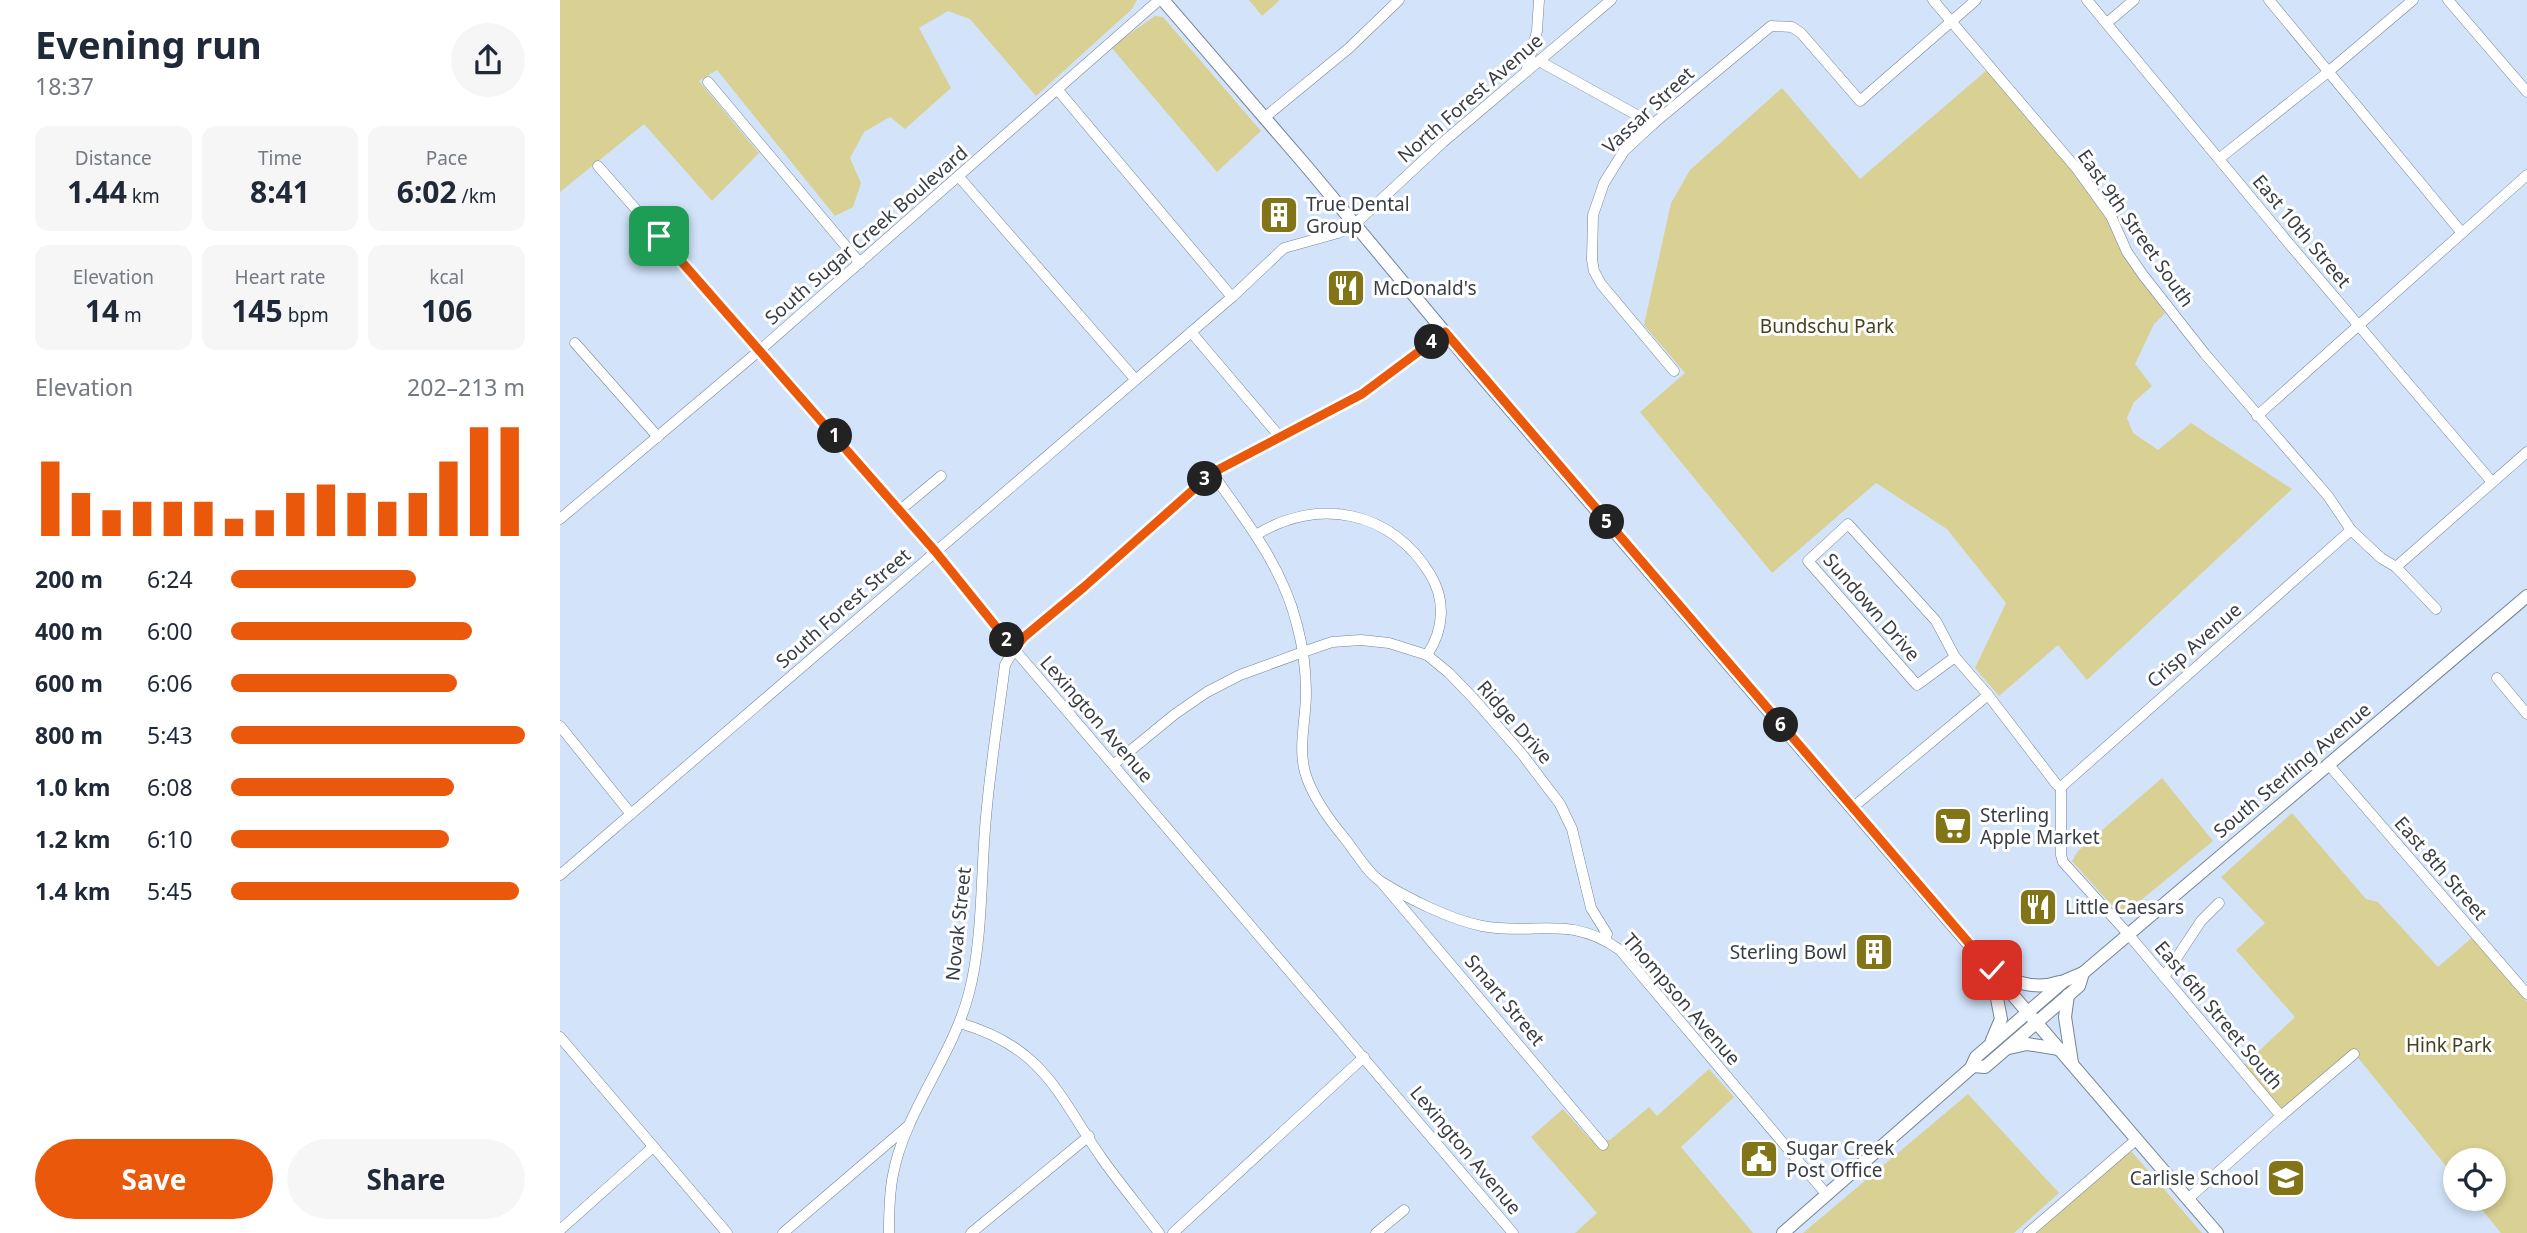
<!DOCTYPE html>
<html lang="en">
<head>
<meta charset="utf-8">
<style>
	body { margin:0; font-family:"Noto Sans",sans-serif; background:#f6f6f7; color:#1f2937; height:100vh; display:flex; flex-direction:column; font-size:26px; white-space:nowrap }
	* { box-sizing:border-box; margin:0 }
	p { font-size:23px; color:#747a83 }
	.icon { flex:none; width:38px; height:38px; fill:none; stroke:currentColor; stroke-width:2; stroke-linecap:round; stroke-linejoin:round }
	.map { position:relative; flex:1; overflow:hidden }
	.panel { display:flex; flex-direction:column; background:#fff; width:560px }
	.panel>* { flex:none }
	.buttons { position:absolute; left:1883px; top:1148px; display:grid; gap:14px }
	.buttons a { display:grid; place-items:center; width:63px; height:63px; border-radius:50%; background:#fff; box-shadow:0 4px 10px #0003; font-size:35px }
	.pin { position:absolute; display:grid; place-items:center; width:60px; height:60px; color:#fff; margin:-30px; border-radius:14px; box-shadow:0 4px 10px #0006 }
	.km { position:absolute; width:35px; height:35px; margin:-18px; border-radius:50%; background:#222; color:#fff; font-size:19px; line-height:35px; text-align:center }
	.round { display:grid; place-items:center; flex:none; width:74px; height:74px; border-radius:37px; background:#f6f6f7 }
	.headline { display:flex; align-items:center; justify-content:space-between; height:119px; padding:0 35px }
	h1 { font-size:38px; font-weight:700; line-height:52px }
	.metrics { display:grid; grid-template-columns:repeat(3,1fr); gap:10px; height:119px; padding:7px 35px }
	.metrics div { display:grid; align-content:center; border-radius:14px; background:#f6f6f7; text-align:center }
	.metrics b { font-size:30px; font-weight:700 }
	.metrics small { font-size:19px; font-weight:400 }
	.metrics p { font-size:19px }
	.chart { height:196px; padding:14px 35px }
	.chart p { display:flex; justify-content:space-between }
	.chart svg { width:100%; height:126px; margin-top:7px; stroke:#ea580c; stroke-width:6 }
	.button { display:flex; gap:14px; margin-top:auto; padding:14px 35px }
	.button a { flex:1; height:80px; border-radius:42px; background:#ea580c; color:#fff; font-size:28px; font-weight:700; line-height:80px; text-align:center }
	.button a+a { background:#f6f6f7; color:#1f2937 }
	ul { padding:0 35px; list-style:none; font-size:23px }
	li { display:grid; grid-template-columns:112px 84px 1fr; align-items:center; height:52px }
	li i { height:18px; border-radius:9px; background:#ea580c }
	main { display:flex; flex:1; min-height:0 }
	.map>svg:first-child { display:block }
	.green { fill:#d9d094 }
	.lines { fill:none; stroke-linecap:round; stroke-linejoin:round }
	.minor-casing { stroke:#748497; stroke-width:11 }
	.major-casing { stroke:#748497; stroke-width:14 }
	.minor { stroke:#fff; stroke-width:10 }
	.major { stroke:#fff; stroke-width:12 }
	.route-casing { stroke:#fff; stroke-width:14 }
	.route { stroke:#ea580c; stroke-width:9 }
	.labels { text-anchor:middle; dominant-baseline:central; stroke-width:6; stroke-linejoin:round; paint-order:stroke }
	.street-label { font-size:19px; fill:#373e46; stroke:#fff }
	.poi-label { font-size:19px; fill:#373e46; stroke:#fff; text-anchor:start }
	.park-label { font-size:19px; fill:#46411e; stroke:#fff }
</style>
</head>
<body>
<main>
<section class="panel">
<div class="headline"><div><h1>Evening run</h1><p>18:37</p></div><a class="round"><svg class="icon" aria-label="share" viewBox="0 0 24 24"><path d="M12 15V3M7 8l5-5 5 5M5 13v7h14v-7"/></svg></a></div>
<div class="metrics">
<div><p>Distance</p><b>1.44<small> km</small></b></div>
<div><p>Time</p><b>8:41</b></div>
<div><p>Pace</p><b>6:02<small> /km</small></b></div>
</div>
<div class="metrics">
<div><p>Elevation</p><b>14<small> m</small></b></div>
<div><p>Heart rate</p><b>145<small> bpm</small></b></div>
<div><p>kcal</p><b>106</b></div>
</div>
<div class="chart"><p><span>Elevation</span>202–213 m</p>
<svg viewBox="0 0 160 44" preserveAspectRatio="none"><path d="M5 44V18M15 44V29M25 44V35M35 44V32M45 44V32M55 44V32M65 44V38M75 44V35M85 44V29M95 44V26M105 44V29M115 44V32M125 44V29M135 44V18M145 44V6M155 44V6"/></svg>
</div>
<ul>
<li><b>200 m</b>6:24<i style="width:63%"></i></li>
<li><b>400 m</b>6:00<i style="width:82%"></i></li>
<li><b>600 m</b>6:06<i style="width:77%"></i></li>
<li><b>800 m</b>5:43<i style="width:100%"></i></li>
<li><b>1.0 km</b>6:08<i style="width:76%"></i></li>
<li><b>1.2 km</b>6:10<i style="width:74%"></i></li>
<li><b>1.4 km</b>5:45<i style="width:98%"></i></li>
</ul>
<div class="button"><a>Save</a><a>Share</a></div>
</section>
<div class="map">
<svg width="1967" height="1233" viewBox="0 0 1967 1233">
	<rect width="100%" height="100%" fill="#d3e4fa"/>
	<g class="green">
		<polygon points="0,0 577,0 572,9 476,96 410,19 388,11 359,28 391,88 345,129 330,117 304,132 290,158 301,183 293,207 275,216 157,70 139,81 199,153 152,201 84,124 0,192"/>
		<polygon points="689,0 720,0 702,16"/>
		<polygon points="595,16 603,17 701,131 657,172 551,47"/>
		<polygon points="1427,70 1509,166 1549,219 1569,262 1605,313 1594,324 1575,364 1592,386 1574,402 1567,418 1573,433 1598,450 1631,423 1732,489 1527,680 1498,645 1439,696 1415,668 1446,603 1387,529 1316,483 1212,573 1080,412 1125,373 1084,325 1111,203 1130,170 1222,88 1300,179"/>
		<polygon points="1602,778 1653,841 1569,910 1556,910 1512,861 1518,851"/>
		<polygon points="1732,813 1806,899 1818,902 1878,967 1915,935 1967,1002 1967,1233 1941,1233 1913,1199 1934,1199 1934,1160 1895,1160 1895,1177 1795,1054 1721,1116 1681,1068 1735,1017 1676,950 1705,923 1661,877"/>
		<polygon points="1149,1069 1174,1097 1121,1147 1193,1233 1015,1233 1037,1213 971,1137 1003,1109 1030,1139 1050,1140 1089,1107 1097,1116"/>
		<polygon points="1408,1094 1499,1193 1454,1233 1243,1233"/>
		<polygon points="1572,1152 1642,1233 1472,1233 1564,1154"/>
	</g>
	<g class="lines">
		<g class="minor-casing">
			<g id="minor">
				<polyline points="1373,0 1517,169 1551,216 1567,252 1583,275 1645,354 1768,496 1791,530 1821,558 1836,567 1876,609"/>
				<polyline points="1527,0 1731,246 1932,482"/>
				<polyline points="1709,0 1902,233"/>
				<polyline points="1888,0 1967,92"/>
				<polyline points="1547,23 1574,0"/>
				<polyline points="979,61 1093,124"/>
				<polyline points="966,72 977,31 979,0"/>
				<polyline points="148,82 300,263"/>
				<polyline points="497,89 672,297"/>
				<polyline points="704,118 788,49 839,0"/>
				<polyline points="1660,158 1768,72 1853,0"/>
				<polyline points="38,166 375,551 454,649 953,1233"/>
				<polyline points="399,177 575,379"/>
				<polyline points="631,332 720,437"/>
				<polyline points="15,343 98,437"/>
				<polyline points="1114,371 1041,284 1034,271 1032,260 1033,215 1044,183 1064,151 1093,124 1211,26 1232,27 1241,33 1300,101 1416,0"/>
				<polyline points="1697,416 1967,175"/>
				<path d="M 652,473 C 686,521 723,567 737,625 C 743,647 746,670 746,693 C 746,719 738,747 745,772 C 752,797 770,821 786,840 C 796,853 807,872 820,881 C 847,898 891,920 922,926 C 976,936 1010,914 1060,950 L 1267,1195"/>
				<polyline points="339,511 381,476"/>
				<polyline points="0,519 200,350 599,0"/>
				<polygon points="1288,524 1376,621 1395,657 1357,685 1248,561"/>
				<path d="M 696,535 C 758,496 832,511 870,574 C 886,600 884,630 867,655"/>
				<polyline points="1836,567 1967,452"/>
				<polyline points="1395,657 1428,695 1497,785 1501,787 1501,855 1503,862 1569,935 1721,1116"/>
				<polyline points="1937,678 1967,714"/>
				<polyline points="0,726 71,814"/>
				<polyline points="554,764 615,714 647,692 680,675 743,652 772,642 801,640 829,643 867,655 889,673 914,699 962,754 1000,804 1012,829 1031,908 1047,934 1045,939"/>
				<polyline points="1768,764 1967,994"/>
				<polyline points="1501,787 1791,530"/>
				<polyline points="1292,808 1428,695"/>
				<polyline points="0,875 672,297 724,248 778,233 795,224 882,143 1051,0"/>
				<polyline points="822,883 1043,1145"/>
				<polyline points="1604,977 1641,921 1659,903"/>
				<path d="M 400,1023 C 485,1048 497,1094 543,1160 C 561,1185 581,1209 599,1233"/>
				<polyline points="0,1037 167,1233"/>
				<polyline points="1628,1199 1721,1116 1794,1054"/>
				<polyline points="0,1230 93,1147"/>
				<polyline points="223,1233 348,1126"/>
				<path d="M 329,1233 C 329,1214 329,1194 333,1175 C 344,1113 393,1056 409,993 C 422,944 421,881 425,829 C 429,774 438,720 445,665 C 463,631 496,612 524,587 C 568,550 607,509 652,473 C 691,449 734,433 773,410 C 813,388 848,359 885,332"/>
				<polyline points="411,1233 529,1136"/>
				<polyline points="613,1233 804,1057"/>
				<polyline points="816,1233 844,1210"/>
				<polyline points="1468,1233 1577,1139"/>
			</g>
		</g>
		<g class="major-casing">
			<g id="major">
				<polyline points="603,0 747,167 917,371 1657,1233"/>
				<path d="M 1437,975 C 1460,983 1476,990 1500,982"/>
				<polyline points="1508,995 1505,1017 1512,1063"/>
				<polyline points="1432,1040 1441,1019 1432,973"/>
				<polyline points="1449,1048 1467,1044 1499,1049"/>
				<polyline points="1413,1066 1425,1067 1519,986 1523,973"/>
				<polyline points="1223,1233 1411,1068 1416,1057 1504,981 1523,973 1967,596"/>
			</g>
		</g>
		<use href="#minor" class="minor"/>
		<use href="#major" class="major"/>
	</g>
	<g class="lines">
		<g class="route-casing">
			<polyline id="route" points="99,236 375,551 454,649 464,637 524,587 652,473 802,394 885,332 1432,970"/>
		</g>
		<use href="#route" class="route"/>
	</g>
	<defs>
		<g id="building-square" transform="scale(2.0125)"><rect x="-9" y="-9" width="18" height="18" rx="4" fill="#827518" stroke="#fff"/><path d="M-4-6H4V6H1V3H-1V6H-4ZM-2.5-4.3h1.7v1.8h-1.7ZM.8-4.3h1.7v1.8H.8ZM-2.5-1h1.7V.8h-1.7ZM.8-1h1.7V.8H.8Z" fill="#fff"/></g>
		<g id="restaurant-square" transform="scale(2.0125)"><rect x="-9" y="-9" width="18" height="18" rx="4" fill="#827518" stroke="#fff"/><path d="M-5-6h1v4h1v-4h1v4h1v-4h1v5L-1.5 .5V6h-2V.5L-5-1ZM5-6V6H3V1.5H1.5Q1.5-4 5-6Z" fill="#fff"/></g>
		<g id="supermarket-square" transform="scale(2.0125)"><rect x="-9" y="-9" width="18" height="18" rx="4" fill="#827518" stroke="#fff"/><path d="M-6-5.5h2.5l.6 2H6L4.5 2H-2.5L-4.4-4H-6ZM-1.5 3.2a1.3 1.3 0 1 0 .1 0ZM3 3.2a1.3 1.3 0 1 0 .1 0Z" fill="#fff"/></g>
		<g id="civic-square" transform="scale(2.0125)"><rect x="-9" y="-9" width="18" height="18" rx="4" fill="#827518" stroke="#fff"/><path d="M-.6-6.5H3V-4.5H.6V-3L4-1V1h2V6H-6V1h2V-1L-.6-3ZM-1.2 2.5V6h2.4V2.5Z" fill="#fff"/></g>
		<g id="school-square" transform="scale(2.0125)"><rect x="-9" y="-9" width="18" height="18" rx="4" fill="#827518" stroke="#fff"/><path d="M0-5L7-2L0 1L-7-2ZM-4 1L0 2.5L4 1V4Q0 6-4 4Z" fill="#fff"/></g>
	</defs>
	<g fill-rule="evenodd">
		<use href="#building-square" x="719" y="215"/>
		<use href="#restaurant-square" x="786" y="288"/>
		<use href="#supermarket-square" x="1393" y="826"/>
		<use href="#restaurant-square" x="1478" y="907"/>
		<use href="#building-square" x="1314" y="952"/>
		<use href="#civic-square" x="1199" y="1159"/>
		<use href="#school-square" x="1726" y="1178"/>
	</g>
	<g class="labels">
		<g class="street-label">
			<text transform="translate(910 98) rotate(-41)">North Forest Avenue</text>
			<text transform="translate(1088 110) rotate(-43)">Vassar Street</text>
			<text transform="translate(1576 228) rotate(55)">East 9th Street South</text>
			<text transform="translate(1742 231) rotate(50)">East 10th Street</text>
			<text transform="translate(306 235) rotate(-41)">South Sugar Creek Boulevard</text>
			<text transform="translate(1312 607) rotate(49)">Sundown Drive</text>
			<text transform="translate(283 608) rotate(-41)">South Forest Street</text>
			<text transform="translate(1634 645) rotate(-41)">Crisp Avenue</text>
			<text transform="translate(537 719) rotate(49)">Lexington Avenue</text>
			<text transform="translate(955 722) rotate(49)">Ridge Drive</text>
			<text transform="translate(1732 770) rotate(-40)">South Sterling Avenue</text>
			<text transform="translate(1881 868) rotate(49)">East 8th Street</text>
			<text transform="translate(398 924) rotate(-84)">Novak Street</text>
			<text transform="translate(1122 999) rotate(49)">Thompson Avenue</text>
			<text transform="translate(945 1000) rotate(50)">Smart Street</text>
			<text transform="translate(1659 1015) rotate(50)">East 6th Street South</text>
			<text transform="translate(906 1150) rotate(50)">Lexington Avenue</text>
		</g>
		<g class="poi-label">
			<text x="746" y="204">True Dental<tspan x="746" dy="22">Group</tspan></text>
			<text x="813" y="288">McDonald's</text>
			<text x="1420" y="815">Sterling<tspan x="1420" dy="22">Apple Market</tspan></text>
			<text x="1505" y="907">Little Caesars</text>
			<text x="1287" y="952" text-anchor="end">Sterling Bowl</text>
			<text x="1226" y="1148">Sugar Creek<tspan x="1226" dy="22">Post Office</tspan></text>
			<text x="1699" y="1178" text-anchor="end">Carlisle School</text>
		</g>
		<g class="park-label">
			<text x="1267" y="326">Bundschu Park</text>
			<text x="1889" y="1045">Hink Park</text>
		</g>
	</g>
</svg>
<div class="buttons">
<a><svg class="icon" aria-label="locate" viewBox="0 0 24 24"><circle cx="12" cy="12" r="6"/><path d="M12 2v4M12 18v4M2 12h4M18 12h4"/></svg></a>
</div>
<div class="pin" style="left:99px;top:236px;background:#1e9e55"><svg class="icon" aria-label="arrive" viewBox="0 0 24 24"><path d="M6 21V4h12l-3 4 3 4H6"/></svg></div>
<div class="pin" style="left:1432px;top:970px;background:#d93025"><svg class="icon" aria-label="check" viewBox="0 0 24 24"><path d="M5 12l5 5 9-10"/></svg></div>
<b class="km" style="left:275px;top:436px">1</b>
<b class="km" style="left:447px;top:640px">2</b>
<b class="km" style="left:645px;top:479px">3</b>
<b class="km" style="left:872px;top:342px">4</b>
<b class="km" style="left:1047px;top:522px">5</b>
<b class="km" style="left:1221px;top:725px">6</b>
</div>
</main>
</body>
</html>
